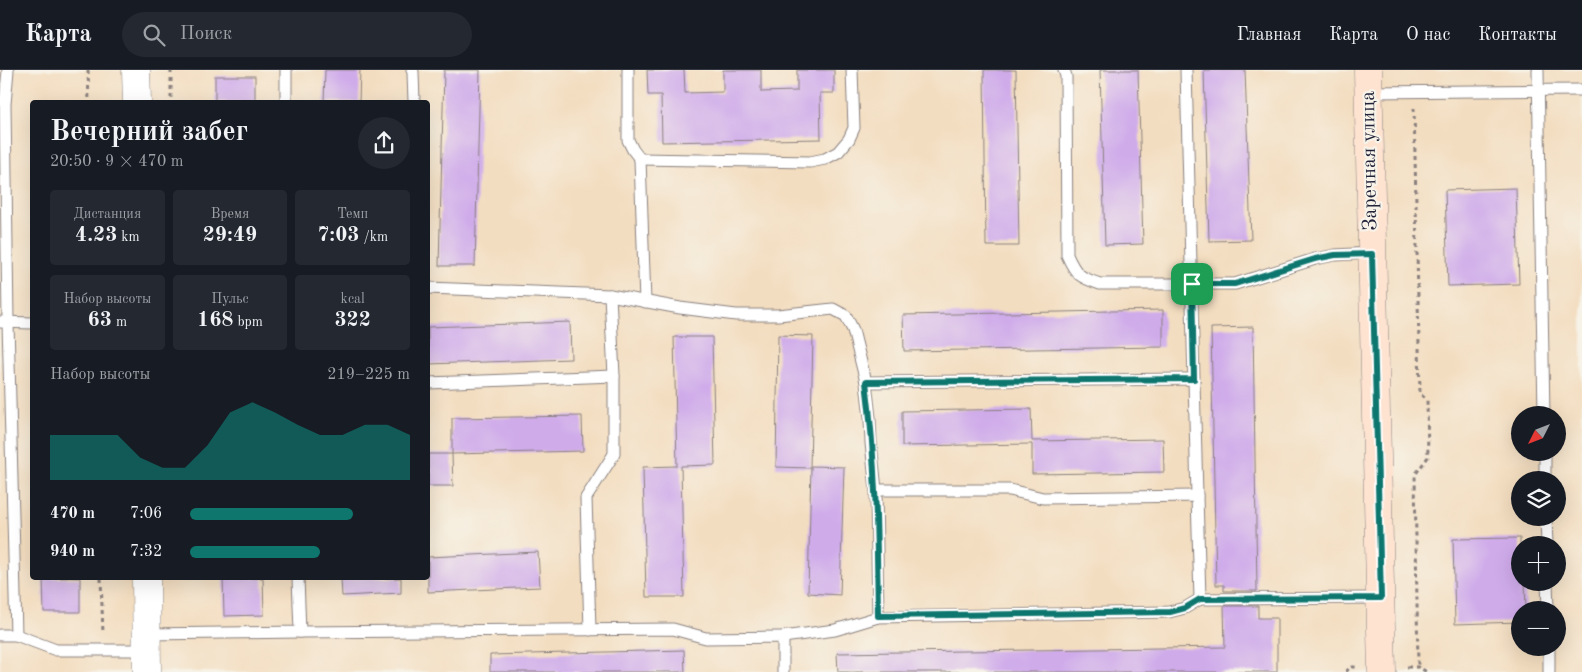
<!DOCTYPE html>
<html lang="ru">
<head>
<meta charset="utf-8">
<style>
	body { margin:0; font-family:"Old Standard TT",serif; background:#242831; color:#f1f3f6; height:100vh; display:flex; flex-direction:column; font-size:19px; white-space:nowrap }
	* { box-sizing:border-box; margin:0 }
	p { font-size:16px; color:#9ea1a6 }
	.icon { flex:none; width:28px; height:28px; fill:none; stroke:currentColor; stroke-width:2; stroke-linecap:round; stroke-linejoin:round }
	.map { position:relative; flex:1; overflow:hidden }
	.drawer { position:absolute; left:30px; top:30px; width:400px; height:480px; display:flex; flex-direction:column; background:#171b24; border-radius:5px; box-shadow:0 5px 20px #0002 }
	.drawer>* { flex:none }
	.needle { width:32px; rotate:228deg }
	.fabs { position:absolute; left:1511px; top:336px; display:grid; gap:10px }
	.fabs a { display:grid; place-items:center; width:55px; height:55px; border-radius:50%; background:#171b24; box-shadow:0 5px 20px #0002; font-size:25px }
	.pin { position:absolute; display:grid; place-items:center; width:42px; height:42px; color:#fff; margin:-21px; border-radius:10px; box-shadow:0 2px 8px #0006 }
	.round { display:grid; place-items:center; flex:none; width:52px; height:52px; border-radius:26px; background:#242831 }
	.overview { display:flex; align-items:center; justify-content:space-between; height:85px; padding:0 20px }
	h1 { font-size:28px; font-weight:700; line-height:38px }
	.figures { display:grid; grid-template-columns:repeat(3,1fr); gap:8px; height:85px; padding:5px 20px }
	.figures div { display:grid; align-content:center; border-radius:5px; background:#242831; text-align:center }
	.figures b { font-size:21px; font-weight:700 }
	.figures small { font-size:14px; font-weight:400 }
	.figures p { font-size:14px }
	.chart { height:140px; padding:10px 20px }
	.chart p { display:flex; justify-content:space-between }
	.chart svg { width:100%; height:90px; margin-top:5px; fill:#0f766e; opacity:.7 }
	ul { padding:0 20px; list-style:none; font-size:16px }
	li { display:grid; grid-template-columns:80px 60px 1fr; align-items:center; height:38px }
	li i { height:12px; border-radius:6px; background:#0f766e }
	header { display:flex; align-items:center; gap:30px; box-sizing:border-box; height:70px; padding:0 25px; background:#171b24; border-bottom:1px solid #363941 }
	header strong { font-size:24px }
	nav { display:flex; gap:28px; margin-inline-start:auto; font-size:18px }
	.search { width:350px; height:45px; background:#242831; display:flex; align-items:center; gap:12px; box-sizing:border-box; padding:0 18px; border-radius:28px; color:#9ea1a6; font-size:19px }
	.map>svg:first-child { display:block }
	.building { fill:#cfabea }
	.lines { fill:none; stroke-linecap:round; stroke-linejoin:round }
	.service-casing { stroke:#8a807e; stroke-width:13 }
	.tertiary-casing { stroke:#8a807e; stroke-width:29 }
	.secondary-casing { stroke:#8a807e; stroke-width:29 }
	.path { stroke:#8a807e; stroke-width:3; stroke-dasharray:4 4; stroke-linecap:butt }
	.service { stroke:#fff; stroke-width:11 }
	.tertiary { stroke:#fff; stroke-width:28 }
	.secondary { stroke:#fee3d1; stroke-width:28 }
	.route-casing { stroke:#fff; stroke-width:10 }
	.route { stroke:#0f766e; stroke-width:6 }
	.labels { text-anchor:middle; dominant-baseline:central; stroke-width:4.5; stroke-linejoin:round; paint-order:stroke }
	.street-label { font-size:20px; fill:#22223b; stroke:#f7f3e8 }
</style>
</head>
<body>
<header>
<strong>Карта</strong>
<div class="search"><svg class="icon" aria-label="search" viewBox="0 0 24 24"><circle cx="10" cy="10" r="6"/><path d="M15 15l6 6"/></svg>Поиск</div>
<nav><a>Главная</a><a>Карта</a><a>О нас</a><a>Контакты</a></nav>
</header>
<div class="map">
<svg width="1582" height="602" viewBox="0 0 1582 602">
	<rect width="100%" height="100%" fill="#f7f3e8"/>
	<filter id="ink" filterUnits="userSpaceOnUse"><feTurbulence type="fractalNoise" baseFrequency=".02" numOctaves="2"/><feDisplacementMap in="SourceGraphic" scale="10" xChannelSelector="R" yChannelSelector="G"/><feConvolveMatrix kernelMatrix="1 2 1 2 8 2 1 2 1" color-interpolation-filters="sRGB"/></filter>
	<filter id="wash" filterUnits="userSpaceOnUse"><feTurbulence type="fractalNoise" baseFrequency=".0096" numOctaves="4" result="noise"/><feDisplacementMap in="SourceGraphic" scale="20" xChannelSelector="R" yChannelSelector="G"/><feGaussianBlur stdDeviation="1.12" result="paint"/><feColorMatrix in="noise" values="0 0 0 0 0 0 0 0 0 0 0 0 0 0 0 0 0 1.4 0 .05"/><feComposite in="paint" operator="in"/></filter>
	<g filter="url(#wash)">
		<rect width="100%" height="100%" fill="#f3ddc0"/>
		<g id="blocks">
			<g class="building">
				<polygon points="325,0 360,0 359,32 324,32"/>
				<polygon points="444,0 480,0 475,196 439,196"/>
				<polygon points="647,0 684,0 685,23 723,22 723,0 761,0 761,22 797,21 797,0 834,0 834,23 820,23 821,69 662,72 661,25 648,25"/>
				<polygon points="984,0 1016,0 1019,176 986,176"/>
				<polygon points="1100,0 1138,0 1143,174 1105,175"/>
				<polygon points="1204,0 1245,0 1251,170 1209,171"/>
				<rect x="215" y="6" width="40" height="26"/>
				<polygon points="1516,118 1519,214 1448,216 1445,120"/>
				<polygon points="1163,240 1163,277 904,281 903,245"/>
				<polygon points="570,252 571,289 428,294 428,257"/>
				<polygon points="1253,257 1257,521 1224,521 1224,515 1216,515 1211,258"/>
				<polygon points="778,265 813,266 810,398 776,397"/>
				<polygon points="674,267 712,267 715,395 681,396 684,527 646,527 643,397 677,396"/>
				<polygon points="1031,339 1032,371 1163,369 1164,402 1032,404 1032,374 902,376 902,341"/>
				<polygon points="582,346 583,381 452,384 452,348"/>
				<polygon points="428,384 452,384 453,416 428,416"/>
				<polygon points="811,396 844,397 840,525 808,523"/>
				<polygon points="1520,468 1520,512 1525,512 1526,540 1520,540 1520,552 1455,554 1453,469"/>
				<polygon points="538,482 540,517 428,522 428,487"/>
				<polygon points="43,508 80,508 80,542 44,542"/>
				<polygon points="223,508 263,508 264,545 224,546"/>
				<polygon points="341,508 401,508 401,523 342,526"/>
				<polygon points="1224,536 1258,536 1258,548 1277,548 1277,602 838,602 837,583 1225,577"/>
				<polygon points="684,580 685,602 490,602 490,585"/>
			</g>
		</g>
	</g>
	<g filter="url(#ink)">
		<use href="#blocks" fill-opacity="0" stroke="#8a807e" stroke-width="1"/>
		<g class="lines">
			<g class="service-casing">
				<g id="service">
					<polyline points="8,0 5,34 8,252 16,565"/>
					<polyline points="412,0 413,2 414,32"/>
					<polyline points="628,0 628,70 633,80 640,89 645,232"/>
					<path d="M 1064,0 L 1066,6 L 1067,185 C 1076,205 1079,207 1100,214 L 1235,214 L 1315,189 L 1335,185 L 1372,183"/>
					<polyline points="1186,0 1197,426"/>
					<polyline points="1538,0 1544,345"/>
					<polyline points="1369,22 1582,20"/>
					<polyline points="286,32 286,0"/>
					<polyline points="640,89 810,92 825,89 838,82 849,69 854,58 852,0"/>
					<polyline points="428,218 610,225 680,238 736,245 778,245 833,239 846,246 853,260 866,312 870,348 871,373 876,420 878,547"/>
					<polyline points="0,252 32,253"/>
					<polyline points="866,312 1194,309"/>
					<polyline points="428,313 614,306"/>
					<polyline points="1545,382 1545,410"/>
					<polyline points="876,420 1010,420 1043,428 1197,426 1200,529"/>
					<polyline points="1546,448 1547,475"/>
					<polyline points="1547,512 1548,540"/>
					<polyline points="590,560 586,428 614,384 614,306 610,225"/>
					<polyline points="300,562 673,559 706,568 783,567 783,602"/>
					<polyline points="147,564 300,562 298,508"/>
					<polyline points="0,565 16,565 56,580 147,580"/>
					<polyline points="783,567 835,560 878,547 1169,542 1185,538 1200,529 1380,528"/>
					<polyline points="1549,578 1549,602"/>
				</g>
			</g>
			<g class="tertiary-casing">
				<g id="tertiary">
					<polyline points="136,0 137,32"/>
					<polyline points="146,508 147,602"/>
				</g>
			</g>
			<g class="secondary-casing">
				<polyline id="secondary" points="1368,0 1382,602"/>
			</g>
			<g class="path">
				<polyline points="88,0 89,32"/>
				<polyline points="171,0 171,32"/>
				<polyline points="1414,38 1420,324 1427,330 1428,387 1415,405 1418,597"/>
				<polyline points="101,508 103,564"/>
				<polyline points="1407,597 1418,597 1427,602"/>
				<polyline points="1346,602 1350,597 1356,597"/>
			</g>
			<use href="#service" class="service"/>
			<use href="#tertiary" class="tertiary"/>
			<use href="#secondary" class="secondary"/>
		</g>
	</g>
	<g class="lines" filter="url(#ink)">
		<g class="route-casing">
			<path id="route" d="M 1372,184 L 1381,528 L 1200,529 L 1185,538 L 1170,542 L 878,546 C 877,468 876,390 866,312 L 1194,309 L 1192,214 L 1235,214 L 1315,189 L 1335,185 Z"/>
		</g>
		<use href="#route" class="route"/>
	</g>
	<g class="labels">
		<g class="street-label">
			<text transform="translate(1370 91) rotate(-91)">Заречная улица</text>
		</g>
	</g>
</svg>
<div class="fabs">
<a><svg class="needle" viewBox="-14 -14 28 28"><path d="M0-13l5 13h-10z" fill="#e53935"/><path d="M0 13l5-13h-10z" fill="#9ea1a6"/></svg></a>
<a><svg class="icon" aria-label="layers" viewBox="0 0 24 24"><path d="M12 4l9 5-9 5-9-5zM3 14l9 5 9-5"/></svg></a>
<a>+</a>
<a>−</a>
</div>
<div class="pin" style="left:1192px;top:214px;background:#1e9e55"><svg class="icon" aria-label="arrive" viewBox="0 0 24 24"><path d="M6 21V4h12l-3 4 3 4H6"/></svg></div>
<section class="drawer">
<div class="overview"><div><h1>Вечерний забег</h1><p>20:50 · 9 × 470 m</p></div><a class="round"><svg class="icon" aria-label="share" viewBox="0 0 24 24"><path d="M12 15V3M7 8l5-5 5 5M5 13v7h14v-7"/></svg></a></div>
<div class="figures">
<div><p>Дистанция</p><b>4.23<small> km</small></b></div>
<div><p>Время</p><b>29:49</b></div>
<div><p>Темп</p><b>7:03<small> /km</small></b></div>
</div>
<div class="figures">
<div><p>Набор высоты</p><b>63<small> m</small></b></div>
<div><p>Пульс</p><b>168<small> bpm</small></b></div>
<div><p>kcal</p><b>322</b></div>
</div>
<div class="chart"><p><span>Набор высоты</span>219–225 m</p>
<svg viewBox="0 0 160 44" preserveAspectRatio="none"><path d="M0 44V22L10 22L20 22L30 22L40 33L50 38L60 38L70 27L80 11L90 6L100 11L110 17L120 22L130 22L140 17L150 17L160 22V44z"/></svg>
</div>
<ul>
<li><b>470 m</b>7:06<i style="width:74%"></i></li>
<li><b>940 m</b>7:32<i style="width:59%"></i></li>
</ul>
</section>
</div>
</body>
</html>
